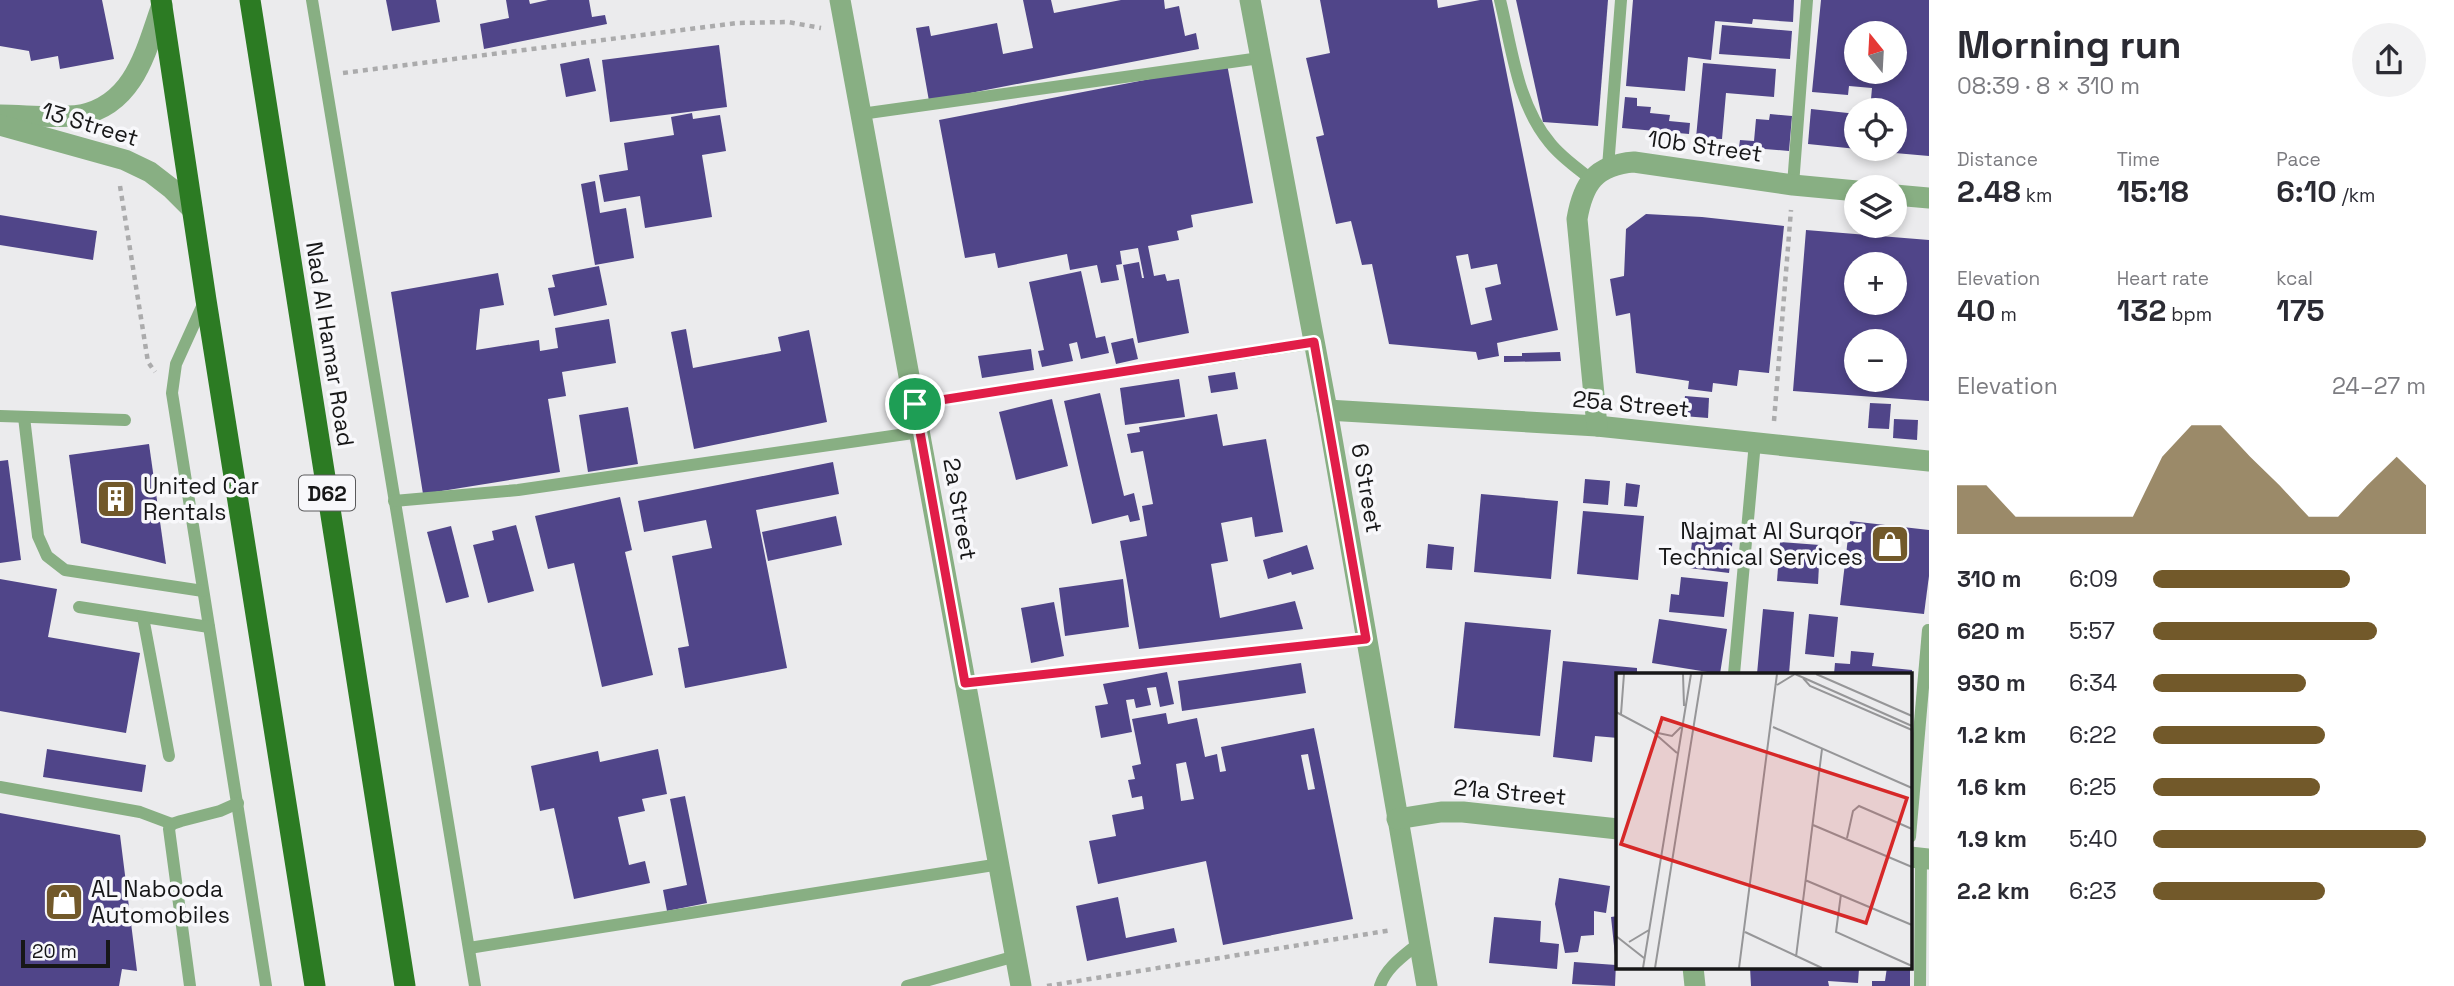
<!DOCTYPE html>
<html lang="en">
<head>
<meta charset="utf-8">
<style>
	body { margin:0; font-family:"Space Grotesk",sans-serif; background:#f2f2f3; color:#2b2b33; height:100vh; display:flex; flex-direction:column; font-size:26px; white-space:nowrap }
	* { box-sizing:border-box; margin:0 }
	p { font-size:23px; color:#7c7c81 }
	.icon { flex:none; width:38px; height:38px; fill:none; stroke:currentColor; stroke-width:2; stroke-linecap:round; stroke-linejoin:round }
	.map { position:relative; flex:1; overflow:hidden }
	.panel { display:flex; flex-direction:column; background:#fff; width:525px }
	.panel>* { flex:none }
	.needle { width:46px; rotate:342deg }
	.fabs { position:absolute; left:1844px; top:21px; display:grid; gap:14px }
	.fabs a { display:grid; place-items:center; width:63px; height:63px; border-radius:50%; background:#fff; box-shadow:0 4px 10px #0003; font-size:35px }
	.scale { position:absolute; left:21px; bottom:18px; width:89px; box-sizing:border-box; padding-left:7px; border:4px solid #171718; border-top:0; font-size:19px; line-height:24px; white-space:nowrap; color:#171718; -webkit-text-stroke:5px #f8f8fb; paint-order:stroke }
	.pin { position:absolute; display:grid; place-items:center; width:60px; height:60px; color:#fff; margin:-30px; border:4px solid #fff; border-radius:50%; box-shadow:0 2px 7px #0007 }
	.round { display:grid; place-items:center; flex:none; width:74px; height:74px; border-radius:37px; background:#f2f2f3 }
	.head { display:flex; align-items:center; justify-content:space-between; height:119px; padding:0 28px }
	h1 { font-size:38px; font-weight:800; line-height:52px }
	.stats { display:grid; grid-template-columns:repeat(3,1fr); gap:10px; height:119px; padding:7px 28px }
	.stats div { display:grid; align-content:center }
	.stats b { font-size:30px; font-weight:800 }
	.stats small { font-size:19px; font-weight:400 }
	.stats p { font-size:19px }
	.chart { height:196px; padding:14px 28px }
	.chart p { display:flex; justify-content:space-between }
	.chart svg { width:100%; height:126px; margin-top:7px; fill:#72592a; opacity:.7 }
	ul { padding:0 28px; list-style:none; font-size:23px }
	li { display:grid; grid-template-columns:112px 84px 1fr; align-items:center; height:52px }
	li i { height:18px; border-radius:9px; background:#72592a }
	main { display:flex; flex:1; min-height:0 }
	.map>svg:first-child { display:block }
	.building { fill:#504589; fill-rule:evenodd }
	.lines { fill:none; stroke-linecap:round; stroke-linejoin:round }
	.path { stroke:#ababac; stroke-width:4.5; stroke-dasharray:5 5; stroke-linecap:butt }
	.service { stroke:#88af83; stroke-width:12 }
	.minor { stroke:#88af83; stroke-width:21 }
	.tertiary { stroke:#88af83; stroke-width:21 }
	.primary { stroke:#2c7b23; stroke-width:21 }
	.route-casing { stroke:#fff; stroke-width:14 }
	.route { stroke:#e11d48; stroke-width:9 }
	.labels { text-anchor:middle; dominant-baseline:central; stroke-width:7; stroke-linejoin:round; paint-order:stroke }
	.shield { fill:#f8f8fb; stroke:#5a5a5c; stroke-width:2 }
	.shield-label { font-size:21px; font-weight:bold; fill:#171718 }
	.street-label { font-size:23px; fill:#171718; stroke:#f8f8fb }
	.poi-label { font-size:23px; fill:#171718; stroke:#f8f8fb; text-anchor:start }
	.inset-road { fill:none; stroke:#969698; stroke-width:2 }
	.view { fill:#d62828; fill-opacity:0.15; stroke:#d62828; stroke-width:3.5 }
	.inset-edge { fill:none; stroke:#171718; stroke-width:3.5 }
</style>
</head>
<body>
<main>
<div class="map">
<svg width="1929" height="986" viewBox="0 0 1929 986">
	<rect width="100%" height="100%" fill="#ebebed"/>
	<g class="building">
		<polygon points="0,0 102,0 114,59 60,69 58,56 31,61 29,51 0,46"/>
		<polygon points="386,0 436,0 440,22 392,31"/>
		<polygon points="506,0 529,0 530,4 548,0 589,0 592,17 605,15 607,24 484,49 480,24 509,18"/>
		<polygon points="1023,0 1051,0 1054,13 1121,0 1164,0 1165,9 1179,6 1185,36 1196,33 1199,49 929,101 916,28 929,26 931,36 997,23 1003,54 1033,48"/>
		<path d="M 1320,0 L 1437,0 L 1438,8 L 1480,0 L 1492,0 L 1558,330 L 1497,343 L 1499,356 L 1478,360 L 1476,352 L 1389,344 L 1372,264 L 1362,265 L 1351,221 L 1336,224 L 1316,137 L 1324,135 L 1306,58 L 1330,53 ZM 1468,254 L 1471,269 L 1497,264 L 1501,284 L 1485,288 L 1492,320 L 1471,325 L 1456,256 Z"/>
		<polygon points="1516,0 1608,0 1598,126 1543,122"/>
		<polygon points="1633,0 1794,0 1793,22 1753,19 1752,24 1715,21 1711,60 1688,57 1685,91 1626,86"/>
		<path d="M 1821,0 L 1929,0 L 1929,156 L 1872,151 L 1872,149 L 1895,149 L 1895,110 L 1870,110 L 1872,88 L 1849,86 L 1848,95 L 1812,92 ZM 1857,33 L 1895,33 L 1895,72 L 1857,72 Z"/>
		<polygon points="1722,25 1792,31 1790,59 1719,54"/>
		<polygon points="719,45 727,107 610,122 602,60"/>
		<polygon points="589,58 596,91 566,97 560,64"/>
		<polygon points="1703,63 1776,69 1774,97 1726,93 1722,139 1696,138"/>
		<polygon points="1227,64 1253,203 1191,215 1193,227 1177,231 1179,240 1148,246 1154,276 1165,274 1167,281 1179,279 1189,333 1138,343 1123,265 1139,262 1142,278 1144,278 1138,248 1120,251 1122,264 1116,265 1119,280 1101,283 1097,265 1070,270 1067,254 998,268 995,253 965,258 939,120"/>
		<polygon points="1625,97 1637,98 1637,106 1651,107 1650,113 1670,115 1669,121 1690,123 1689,134 1622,128"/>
		<polygon points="1811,109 1857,114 1857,149 1808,144"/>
		<polygon points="692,113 693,119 720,115 726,151 702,155 712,217 645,228 640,196 604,202 599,175 628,170 624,143 674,135 671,117"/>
		<polygon points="1770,114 1792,116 1789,151 1739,147 1740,140 1754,141 1756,119 1769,120"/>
		<polygon points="595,181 600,213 626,208 634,258 595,265 581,184"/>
		<polygon points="1646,214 1702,217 1784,226 1769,373 1739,370 1737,386 1713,383 1712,392 1688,389 1689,381 1636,373 1630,313 1616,316 1610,279 1624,276 1626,229"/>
		<polygon points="0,215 97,231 93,260 0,245"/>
		<path d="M 1806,230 L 1929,240 L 1929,401 L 1793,391 ZM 1857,264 L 1895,264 L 1895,303 L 1857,303 ZM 1857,341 L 1895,341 L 1895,380 L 1857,380 Z"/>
		<polygon points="599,266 607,305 554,316 548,288 555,287 552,275"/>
		<polygon points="1081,271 1096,338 1105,336 1109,353 1081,359 1077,342 1069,344 1073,361 1042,367 1038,351 1044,350 1029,282"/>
		<polygon points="498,273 504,305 480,309 476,350 539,340 540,351 558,348 555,328 609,319 616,363 562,372 566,396 548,399 560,472 423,494 391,292"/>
		<polygon points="686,329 693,368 781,351 778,337 809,330 827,422 694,449 671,332"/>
		<polygon points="1133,338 1138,359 1116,364 1111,343"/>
		<polygon points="1031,349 1034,370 982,378 978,356"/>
		<polygon points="1560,352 1561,361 1504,362 1504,356 1522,356 1522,353"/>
		<polygon points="1235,372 1238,389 1211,393 1208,376"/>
		<polygon points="1179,379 1185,417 1125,425 1120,388"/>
		<polygon points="1100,393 1124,496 1134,493 1140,520 1130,522 1128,515 1092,524 1064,401"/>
		<polygon points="1685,396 1709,398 1708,418 1683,416"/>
		<polygon points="1052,399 1068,466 1016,480 999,412"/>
		<polygon points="1870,403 1891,404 1889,429 1868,428"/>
		<polygon points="628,407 638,464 588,472 579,415"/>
		<polygon points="1217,414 1223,446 1266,439 1283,532 1255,537 1252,517 1221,523 1228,561 1211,564 1220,618 1295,601 1303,629 1139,649 1120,541 1147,536 1142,506 1153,504 1143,451 1131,453 1127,434 1140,432 1139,427"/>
		<polygon points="1894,419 1918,420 1917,440 1893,438"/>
		<polygon points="149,444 166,564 81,543 69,455"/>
		<polygon points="8,460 21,560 0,563 0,461"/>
		<polygon points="833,462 839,494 756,510 787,668 685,688 678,648 689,646 672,556 712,548 706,520 644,532 638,501"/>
		<polygon points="1585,479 1610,481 1608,505 1583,503"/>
		<polygon points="1626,483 1640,485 1637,507 1624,506"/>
		<polygon points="1481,494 1558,501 1551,579 1474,572"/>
		<polygon points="620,497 632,550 625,552 653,675 602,687 574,563 548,569 535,516"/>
		<polygon points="1583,511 1644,516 1638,580 1577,574"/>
		<polygon points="836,516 842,545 768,561 762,532"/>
		<polygon points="1850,521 1929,530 1929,576 1924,614 1840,605"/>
		<polygon points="1694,524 1734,528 1729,573 1689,568"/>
		<polygon points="516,525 534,591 488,603 473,545 494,540 492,531"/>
		<polygon points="451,526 469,597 446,603 427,532"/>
		<polygon points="1780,542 1820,545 1818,584 1777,581"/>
		<polygon points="1428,544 1454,547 1452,570 1426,568"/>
		<polygon points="1307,545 1314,569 1292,575 1291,572 1268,579 1263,560"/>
		<polygon points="1681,577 1728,582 1724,617 1669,612 1671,594 1679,595"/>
		<polygon points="0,579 57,589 48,637 140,653 126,733 0,711"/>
		<polygon points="1123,579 1129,627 1065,636 1059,588"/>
		<polygon points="1054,602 1064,656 1031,663 1021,608"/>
		<polygon points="1763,609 1794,612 1789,674 1757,674"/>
		<polygon points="1809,614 1838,617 1834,657 1805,654"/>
		<polygon points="1659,619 1727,629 1720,674 1652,663"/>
		<polygon points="1465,622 1551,630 1540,736 1454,728"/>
		<polygon points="1851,651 1874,653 1872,666 1912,670 1912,680 1910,680 1910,674 1834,674 1835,663 1850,664"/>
		<polygon points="1563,661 1637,668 1637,674 1618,674 1618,738 1595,736 1592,762 1553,757"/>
		<polygon points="1301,663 1306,693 1182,711 1178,681"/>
		<polygon points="1167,672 1174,704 1160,707 1156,687 1147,688 1151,705 1136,708 1134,699 1126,700 1132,732 1101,738 1095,706 1108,704 1103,684"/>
		<path d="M 1166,713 L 1168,724 L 1197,718 L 1205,757 L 1217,754 L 1220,772 L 1226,771 L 1221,747 L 1314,728 L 1353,919 L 1223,945 L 1206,861 L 1098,884 L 1089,841 L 1116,836 L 1112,815 L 1144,809 L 1142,796 L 1132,798 L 1128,780 L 1135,779 L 1132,766 L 1141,764 L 1132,719 ZM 1308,754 L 1315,789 L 1308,790 L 1301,755 ZM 1186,762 L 1194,799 L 1181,801 L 1176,764 Z"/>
		<polygon points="47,749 146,765 142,792 43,777"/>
		<polygon points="658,749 667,794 642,799 645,811 618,817 629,865 645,861 650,883 574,899 554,808 540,811 531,766 598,751 600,762"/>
		<polygon points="685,796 707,903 667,911 663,890 687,885 670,799"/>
		<polygon points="0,813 120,835 137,971 122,969 119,986 0,986"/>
		<polygon points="1559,878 1610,886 1606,913 1594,911 1594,935 1581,936 1578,952 1565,953 1555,904"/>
		<polygon points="1118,897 1126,938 1174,928 1177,942 1087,961 1076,906"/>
		<polygon points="1618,916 1615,986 1572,984 1574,962 1616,965 1611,917"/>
		<polygon points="1494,917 1541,921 1540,942 1559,944 1557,969 1489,963"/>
		<polygon points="1750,967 1877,967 1876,970 1859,969 1858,983 1828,981 1829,986 1751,986"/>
		<polygon points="1887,967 1910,967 1910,986 1872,986 1872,981 1885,981"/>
	</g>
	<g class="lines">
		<g class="path">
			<polyline points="343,73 737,23 788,22 821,28"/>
			<polyline points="120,186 148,362 155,372"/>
			<polyline points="1774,421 1791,210"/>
			<polyline points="990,680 1343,641"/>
			<polyline points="1047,986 1392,930"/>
		</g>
		<g class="service">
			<polyline points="312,0 475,986"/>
			<path d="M 1500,0 C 1512,48 1517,104 1550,143 C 1561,157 1577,168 1591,179"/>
			<polyline points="861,114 1260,58"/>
			<polyline points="1608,167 1621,0"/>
			<polyline points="1793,185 1807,0"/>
			<polyline points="205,300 176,364 172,393 266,986"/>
			<polyline points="915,404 1314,343"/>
			<polyline points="0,416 125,420"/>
			<polyline points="24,417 38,536 47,556 65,570 203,591"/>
			<polyline points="394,501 518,490 920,432"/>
			<polyline points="79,607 209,627"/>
			<polyline points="143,617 169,756"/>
			<polyline points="1734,674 1755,442"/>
			<polyline points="0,787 140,812 172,824"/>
			<polyline points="1910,837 1928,630"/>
			<polyline points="469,948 1000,864"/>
			<polyline points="190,986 169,829 172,824 181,821 220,811 238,803"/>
			<polyline points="907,986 1016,956"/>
			<path d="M 1380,986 C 1386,967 1405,955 1419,943"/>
			<polyline points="1920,986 1921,858"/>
		</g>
		<g class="minor">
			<polyline points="840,0 1021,986"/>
			<polyline points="1250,0 1327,410 1427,986"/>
			<polyline points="1895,195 1929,198"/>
			<polyline points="1327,410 1597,426 1929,461"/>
			<path d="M 1597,426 L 1577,219 C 1583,184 1595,165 1634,162 L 1793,185 L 1857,191"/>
			<polyline points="1397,819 1441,812 1463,812 1618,829"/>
			<polyline points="1910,857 1929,859"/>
			<polyline points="1693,967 1695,986"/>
		</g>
		<g class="tertiary">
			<path d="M 0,115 C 26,115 55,119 81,115 C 135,104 146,50 162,5"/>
			<polyline points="0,125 125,160 150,172 172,189 192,209"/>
		</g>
		<g class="primary">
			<polyline points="161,0 206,300 315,986"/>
			<polyline points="250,0 405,986"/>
		</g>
	</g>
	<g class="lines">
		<g class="route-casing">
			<polygon id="route" points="1314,342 1366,639 965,683 915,404"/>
		</g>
		<use href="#route" class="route"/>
	</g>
	<defs>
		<g id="building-square" transform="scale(2.0125)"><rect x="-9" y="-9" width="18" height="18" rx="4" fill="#72592a" stroke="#f8f8fb"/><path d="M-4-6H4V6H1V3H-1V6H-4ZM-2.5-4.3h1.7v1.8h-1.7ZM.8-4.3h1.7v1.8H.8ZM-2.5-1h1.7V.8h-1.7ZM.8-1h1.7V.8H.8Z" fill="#fff"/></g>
		<g id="shop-square" transform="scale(2.0125)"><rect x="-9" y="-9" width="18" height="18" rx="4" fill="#72592a" stroke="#f8f8fb"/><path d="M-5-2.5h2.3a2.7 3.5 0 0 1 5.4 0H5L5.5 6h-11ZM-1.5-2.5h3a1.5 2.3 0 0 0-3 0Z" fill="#fff"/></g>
	</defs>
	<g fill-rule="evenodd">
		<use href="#building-square" x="116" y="499"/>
		<use href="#shop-square" x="1890" y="544"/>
		<use href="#shop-square" x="64" y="902"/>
	</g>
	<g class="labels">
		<rect class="shield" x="299" y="475.5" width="56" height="35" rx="5"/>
		<g class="shield-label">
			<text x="327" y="493">D62</text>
		</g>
		<g class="street-label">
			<text transform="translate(90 124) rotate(17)">13 Street</text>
			<text transform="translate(1705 146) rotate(8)">10b Street</text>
			<text transform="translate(330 344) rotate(81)">Nad Al Hamar Road</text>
			<text transform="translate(1631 404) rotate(5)">25a Street</text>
			<text transform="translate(1367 488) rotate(80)">6 Street</text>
			<text transform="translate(960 509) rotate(80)">2a Street</text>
			<text transform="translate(1510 792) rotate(5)">21a Street</text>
		</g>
		<g class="poi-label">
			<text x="143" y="486">United Car<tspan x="143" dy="26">Rentals</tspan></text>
			<text x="1863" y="531" text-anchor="end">Najmat Al Surqor<tspan x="1863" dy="26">Technical Services</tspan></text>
			<text x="91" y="889">AL Nabooda<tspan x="91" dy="26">Automobiles</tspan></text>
		</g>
	</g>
	<g transform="translate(1616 673)">
		<rect width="296" height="296" fill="#ebebed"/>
		<path class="inset-road" d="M 67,1 L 68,33M 179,1 L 296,53M 200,1 L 296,43M 187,5 L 194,13 L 296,57M 161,12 L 179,1M 0,39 L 36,58 L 61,80M 5,41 L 8,1M 157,54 L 296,115M 42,60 L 56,63 L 65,54M 197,152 L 296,194M 231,165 L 237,138 L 243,133 L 296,156M 189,207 L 296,252M 225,221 L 220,259 L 296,293M 129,259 L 206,295M 0,263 L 28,285M 13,269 L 33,257M 180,284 L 206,76M 27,295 L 75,1M 39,295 L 86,1M 123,295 L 161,1"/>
		<path class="view" d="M 46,45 L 291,125 L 250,250 L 5,171 Z"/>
		<rect width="296" height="296" class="inset-edge"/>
	</g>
</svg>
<div class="fabs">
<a><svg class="needle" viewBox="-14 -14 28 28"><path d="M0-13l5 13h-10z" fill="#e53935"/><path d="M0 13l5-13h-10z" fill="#7c7c81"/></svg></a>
<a><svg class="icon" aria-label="locate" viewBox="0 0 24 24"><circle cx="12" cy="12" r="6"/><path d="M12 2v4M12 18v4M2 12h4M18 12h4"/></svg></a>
<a><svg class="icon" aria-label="layers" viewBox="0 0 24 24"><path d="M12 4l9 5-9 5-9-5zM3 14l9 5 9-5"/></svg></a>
<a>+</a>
<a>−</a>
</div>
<div class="scale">20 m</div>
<div class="pin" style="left:915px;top:404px;background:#1e9e55"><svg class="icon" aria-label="arrive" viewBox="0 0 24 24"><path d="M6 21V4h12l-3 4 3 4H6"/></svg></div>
</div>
<section class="panel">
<div class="head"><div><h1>Morning run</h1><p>08:39 · 8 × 310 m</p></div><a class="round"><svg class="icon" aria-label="share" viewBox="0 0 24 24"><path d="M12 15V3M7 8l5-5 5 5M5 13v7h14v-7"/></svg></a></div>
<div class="stats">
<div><p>Distance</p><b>2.48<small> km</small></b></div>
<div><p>Time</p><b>15:18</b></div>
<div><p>Pace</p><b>6:10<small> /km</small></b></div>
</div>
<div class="stats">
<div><p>Elevation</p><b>40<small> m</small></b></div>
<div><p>Heart rate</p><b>132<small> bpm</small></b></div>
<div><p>kcal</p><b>175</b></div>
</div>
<div class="chart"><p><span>Elevation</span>24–27 m</p>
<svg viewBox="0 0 160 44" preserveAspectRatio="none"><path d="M0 44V27L10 27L20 38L30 38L40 38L50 38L60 38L70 17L80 6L90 6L100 17L110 27L120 38L130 38L140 27L150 17L160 27V44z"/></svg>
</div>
<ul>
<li><b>310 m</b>6:09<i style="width:72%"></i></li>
<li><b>620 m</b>5:57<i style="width:82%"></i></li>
<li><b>930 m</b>6:34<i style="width:56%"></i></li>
<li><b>1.2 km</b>6:22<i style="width:63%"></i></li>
<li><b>1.6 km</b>6:25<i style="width:61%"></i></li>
<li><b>1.9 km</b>5:40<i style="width:100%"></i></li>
<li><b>2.2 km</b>6:23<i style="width:63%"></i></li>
</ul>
</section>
</main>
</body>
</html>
